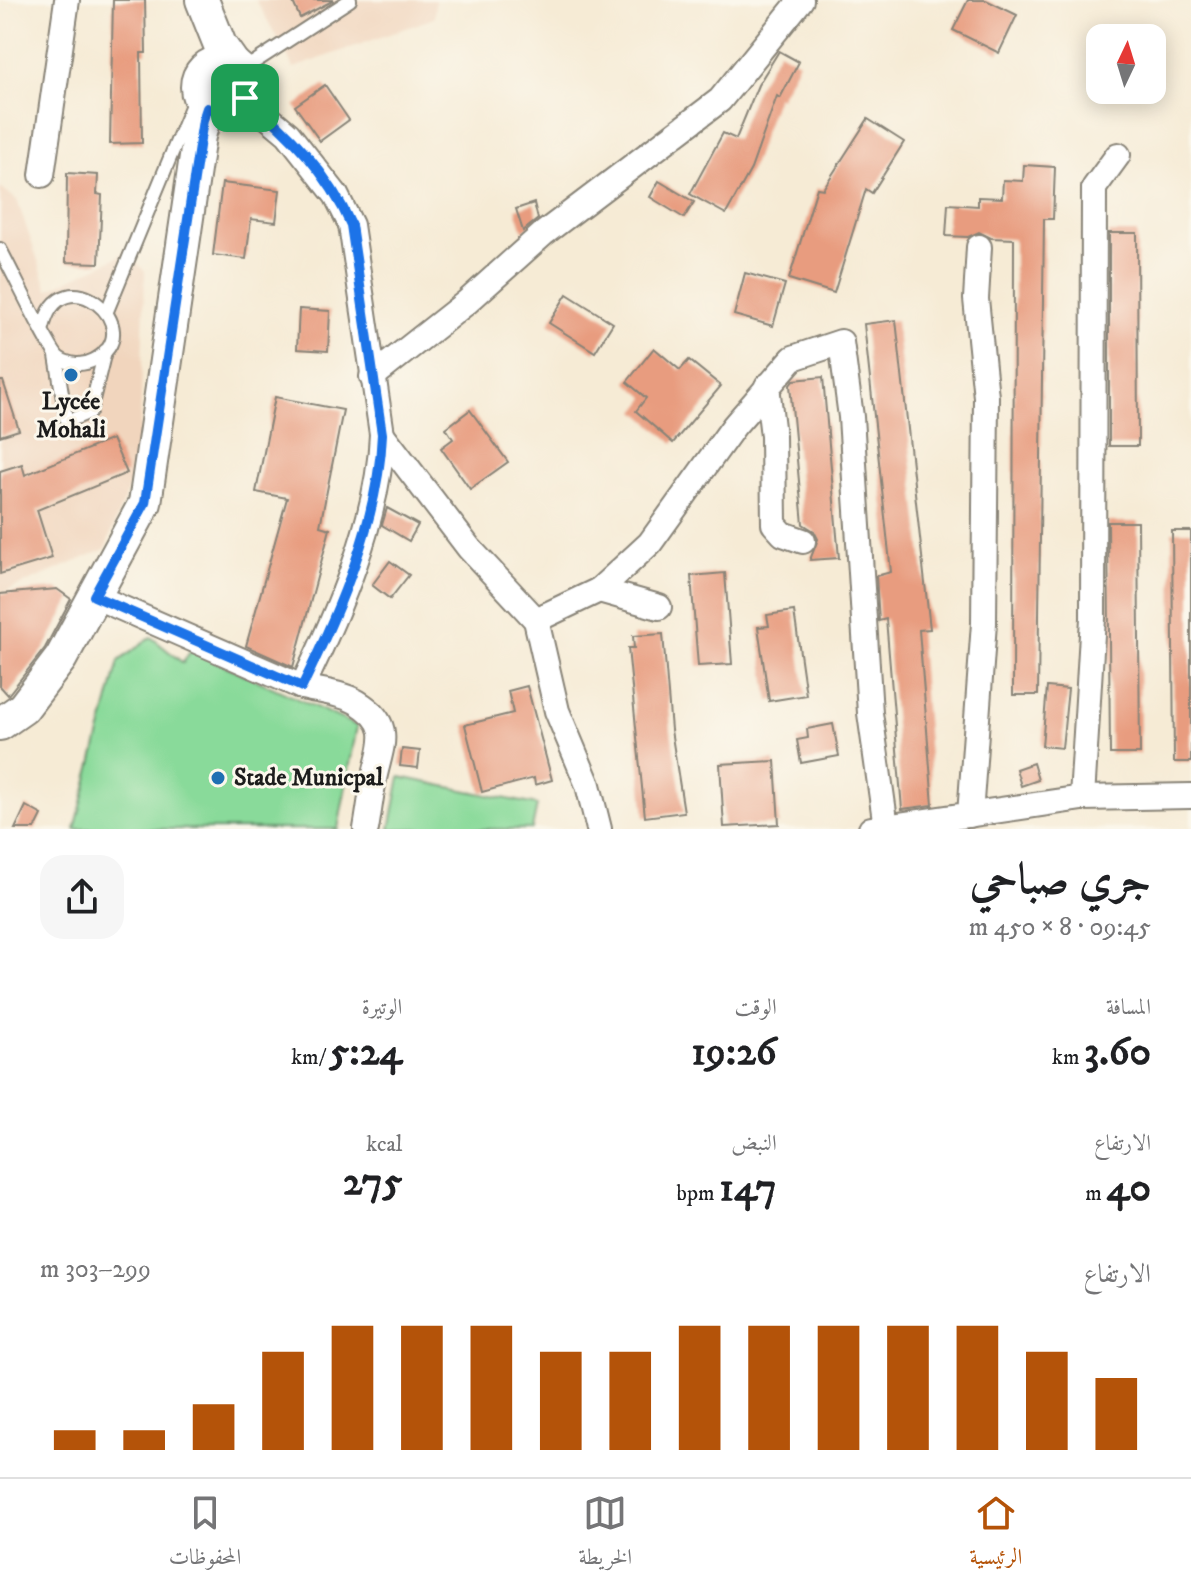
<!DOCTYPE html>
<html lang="ar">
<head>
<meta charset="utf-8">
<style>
	body { margin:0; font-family:"IM FELL DW Pica",Amiri,serif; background:#f6f6f6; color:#202124; direction:rtl; height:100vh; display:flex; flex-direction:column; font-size:30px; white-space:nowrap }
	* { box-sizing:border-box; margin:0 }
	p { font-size:26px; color:#757577 }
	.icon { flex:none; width:44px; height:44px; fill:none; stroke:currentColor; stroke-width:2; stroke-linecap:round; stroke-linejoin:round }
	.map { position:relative; height:829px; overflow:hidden; direction:ltr }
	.drawer { display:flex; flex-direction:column; background:#fff; flex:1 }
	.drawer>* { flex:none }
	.needle { width:52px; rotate:4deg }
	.tools { position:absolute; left:1086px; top:24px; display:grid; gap:16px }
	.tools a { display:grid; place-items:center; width:80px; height:80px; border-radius:16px; background:#fff; box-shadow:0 4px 20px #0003; font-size:40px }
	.pin { position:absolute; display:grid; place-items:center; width:68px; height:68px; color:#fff; margin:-34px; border-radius:16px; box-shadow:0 4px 12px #0006 }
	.round { display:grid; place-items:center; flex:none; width:84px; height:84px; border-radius:24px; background:#f6f6f6 }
	.overview { display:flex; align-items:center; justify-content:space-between; height:136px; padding:0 40px }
	h1 { font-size:44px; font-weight:700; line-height:60px }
	.stats { display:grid; grid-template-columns:repeat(3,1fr); gap:12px; height:136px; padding:8px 40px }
	.stats div { display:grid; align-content:center }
	.stats b { font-size:40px; font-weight:700 }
	.stats small { font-size:22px; font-weight:400 }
	.stats p { font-size:22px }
	.chart { height:224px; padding:16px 40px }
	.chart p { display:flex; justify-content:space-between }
	.chart svg { width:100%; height:144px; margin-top:8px; stroke:#b45309; stroke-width:6 }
	.dock { display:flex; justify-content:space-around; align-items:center; height:112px; border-top:2px solid #e0e0e0; background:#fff; font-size:22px; color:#757577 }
	.dock a { display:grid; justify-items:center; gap:4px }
	.dock .on { color:#b45309 }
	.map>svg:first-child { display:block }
	.built { fill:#f1d5bd }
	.green { fill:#89da9a; stroke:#527b5b; stroke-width:2 }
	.building { fill:#e89c7f }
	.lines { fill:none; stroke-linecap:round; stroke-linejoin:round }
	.service-casing { stroke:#898478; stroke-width:16 }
	.minor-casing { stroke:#898478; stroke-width:28 }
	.tertiary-casing { stroke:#898478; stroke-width:36 }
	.service { stroke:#fff; stroke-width:12 }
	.minor { stroke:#fff; stroke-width:24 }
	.tertiary { stroke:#fff; stroke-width:32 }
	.route-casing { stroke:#fff; stroke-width:16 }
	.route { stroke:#1a73e8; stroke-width:10 }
	.poi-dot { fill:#1f6fb2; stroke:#fbf7ec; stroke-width:3 }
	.labels { text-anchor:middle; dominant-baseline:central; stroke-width:6; stroke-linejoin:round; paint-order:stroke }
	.poi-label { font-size:24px; font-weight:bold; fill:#1c1c1c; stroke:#fbf7ec }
</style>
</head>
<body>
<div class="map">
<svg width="1191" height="829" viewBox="0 0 1191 829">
	<rect width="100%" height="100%" fill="#fbf7ec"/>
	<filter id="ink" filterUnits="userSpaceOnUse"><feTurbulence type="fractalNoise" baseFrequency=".0125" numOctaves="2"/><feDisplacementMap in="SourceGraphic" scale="16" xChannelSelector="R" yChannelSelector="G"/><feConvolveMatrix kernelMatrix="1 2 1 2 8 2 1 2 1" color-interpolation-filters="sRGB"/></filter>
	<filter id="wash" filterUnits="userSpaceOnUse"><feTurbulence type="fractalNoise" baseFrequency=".006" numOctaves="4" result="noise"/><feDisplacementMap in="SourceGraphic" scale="32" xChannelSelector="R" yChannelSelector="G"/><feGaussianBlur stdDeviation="1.8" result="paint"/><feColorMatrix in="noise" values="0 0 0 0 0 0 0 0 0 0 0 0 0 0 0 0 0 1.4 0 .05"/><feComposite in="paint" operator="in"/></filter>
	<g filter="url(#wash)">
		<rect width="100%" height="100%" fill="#f6ebd5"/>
		<g class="built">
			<polygon points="256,0 435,0 434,18 294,68"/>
			<polygon points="0,187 17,200 48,290 128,252 145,272 139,460 105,549 0,594"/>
		</g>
		<g class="green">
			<polygon points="151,637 183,663 191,650 357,726 338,829 75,829 119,661"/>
			<polygon points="400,777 537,805 532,829 390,829"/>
		</g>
		<g id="blocks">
			<g class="building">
				<polygon points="113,0 145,0 146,53 141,53 142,143 110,144"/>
				<polygon points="292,0 334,0 300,18"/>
				<polygon points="968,0 986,0 1017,15 999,53 953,30"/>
				<polygon points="779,51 799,62 780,98 777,96 751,169 726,214 690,194 723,133 736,139 758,85"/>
				<polygon points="325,85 349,120 320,141 295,106"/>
				<polygon points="868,119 904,142 872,193 866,189 834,293 789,279 817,188 823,189"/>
				<polygon points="1024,165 1055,167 1053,219 1044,219 1038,695 1013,695 1014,239 991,238 979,232 968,237 946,236 948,204 978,206 978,197 1002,198 1003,180 1023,181"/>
				<polygon points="67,173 98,175 97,194 102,195 99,263 66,262"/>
				<polygon points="659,181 694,202 684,218 650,197"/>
				<polygon points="222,183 280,190 276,222 251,219 246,259 213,255"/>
				<polygon points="534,203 538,219 523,231 516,209"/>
				<polygon points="1109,233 1137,233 1138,446 1109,446"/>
				<polygon points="745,273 785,284 773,326 734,315"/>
				<polygon points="567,294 613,323 595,352 549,323"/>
				<polygon points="299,309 330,311 328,351 297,349"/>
				<polygon points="896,320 930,629 919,630 933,805 902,809 886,619 879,621 876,576 891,572 864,324"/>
				<polygon points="654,348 680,370 689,360 721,386 673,443 636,411 646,398 627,382"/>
				<polygon points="823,377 839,558 810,560 818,539 814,531 803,524 790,385 794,380"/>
				<polygon points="0,381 3,381 19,430 0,436"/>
				<polygon points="275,397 343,410 320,526 330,529 293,667 246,646 287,498 256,492"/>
				<polygon points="470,410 508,462 470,489 441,448 453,439 446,428"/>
				<polygon points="112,439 127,473 37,510 52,558 0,574 0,471 22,464 25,475"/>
				<polygon points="387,508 418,525 409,541 382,525"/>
				<polygon points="1108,522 1138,522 1140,754 1110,754"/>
				<polygon points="1172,531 1191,531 1191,762 1174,762"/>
				<polygon points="390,561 409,575 390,599 372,585"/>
				<polygon points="725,573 732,664 698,666 691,576"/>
				<polygon points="57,589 71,599 45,648 8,695 0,686 0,594"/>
				<polygon points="794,611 806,695 769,701 758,627 769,626 767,615"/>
				<polygon points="663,634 671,730 684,812 645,817 628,648 634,648 633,636"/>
				<polygon points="527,686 552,780 535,785 534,778 482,792 465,725 513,713 508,691"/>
				<polygon points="1047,687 1068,689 1062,748 1042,746"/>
				<polygon points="833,724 839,756 801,763 797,740 808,738 807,729"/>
				<polygon points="402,749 420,751 418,768 400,766"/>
				<polygon points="775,761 779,824 724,827 720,764"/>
				<polygon points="1033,763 1038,780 1021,786 1016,769"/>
				<polygon points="26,806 42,815 35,829 15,829"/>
			</g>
		</g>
	</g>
	<g filter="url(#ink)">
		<use href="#blocks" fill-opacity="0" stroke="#898478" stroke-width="2"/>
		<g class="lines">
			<g class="service-casing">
				<g id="service">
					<polyline points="241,71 350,0"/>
					<path d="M 0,249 C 10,267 50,351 59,358 C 69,365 83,366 94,360 C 152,329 61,251 43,328"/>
					<polyline points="107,311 197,92"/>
					<polyline points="56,356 66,418 71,420 90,412 105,351"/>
				</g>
			</g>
			<g class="minor-casing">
				<g id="minor">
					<path d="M 245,98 L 288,134 L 336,195 L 351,225 L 382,434 C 379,519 339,611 302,687 C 319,691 342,693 357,702 C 395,725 381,745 374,779 C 371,795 369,812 366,829"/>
					<polyline points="42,175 67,0"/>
					<polyline points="372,377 467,302 543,234 720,100 801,0"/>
					<polyline points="767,386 773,436 774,524 783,534 803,541"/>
					<polyline points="382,434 469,548 536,620 557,711 588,785 599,829"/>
					<polyline points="599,590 659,607"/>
					<polyline points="94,596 302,687"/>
					<polyline points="536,620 599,590 650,543 734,426 793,358 841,342 851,417 870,713 886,827"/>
					<polyline points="1082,798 1093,618 1094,188 1118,155"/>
					<polyline points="970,815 984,623 986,397 976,299 979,247"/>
					<polyline points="871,829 1082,798 1191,796"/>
				</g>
			</g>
			<g class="tertiary-casing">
				<g id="tertiary">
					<polyline points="202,0 220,45 234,65"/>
					<circle cx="222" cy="87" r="25"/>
					<polyline points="0,724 23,708 61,658 145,503 199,136 207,108"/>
				</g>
			</g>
			<use href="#service" class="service"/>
			<use href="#minor" class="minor"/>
			<use href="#tertiary" class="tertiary"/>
		</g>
	</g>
	<g class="lines" filter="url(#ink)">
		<g class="route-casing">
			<path id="route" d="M 245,98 C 288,129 330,176 351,225 L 382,434 C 379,519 339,611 302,687 L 94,596 L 145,503 L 203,120 L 207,108 C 223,115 235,112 245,98 Z"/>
		</g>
		<use href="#route" class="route"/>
	</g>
	<g class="poi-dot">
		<circle cx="71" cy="375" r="8"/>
		<circle cx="218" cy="778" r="8"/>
	</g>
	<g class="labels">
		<g class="poi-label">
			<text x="71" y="402">Lycée<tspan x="71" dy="28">Mohali</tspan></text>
			<text x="234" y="778" text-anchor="start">Stade Municpal</text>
		</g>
	</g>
</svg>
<div class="tools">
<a><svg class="needle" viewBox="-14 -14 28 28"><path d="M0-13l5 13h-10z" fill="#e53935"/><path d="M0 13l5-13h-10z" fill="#757577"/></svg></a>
</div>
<div class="pin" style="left:245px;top:98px;background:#1e9e55"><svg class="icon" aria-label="arrive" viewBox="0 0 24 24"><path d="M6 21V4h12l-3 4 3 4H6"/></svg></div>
</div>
<section class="drawer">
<div class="overview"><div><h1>جري صباحي</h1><p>09:45 · 8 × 450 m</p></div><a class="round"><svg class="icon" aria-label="share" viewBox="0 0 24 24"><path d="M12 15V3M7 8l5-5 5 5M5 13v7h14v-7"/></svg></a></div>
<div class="stats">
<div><p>المسافة</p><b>3.60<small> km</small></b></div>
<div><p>الوقت</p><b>19:26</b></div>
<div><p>الوتيرة</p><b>5:24<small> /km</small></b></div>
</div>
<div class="stats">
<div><p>الارتفاع</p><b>40<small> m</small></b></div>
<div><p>النبض</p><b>147<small> bpm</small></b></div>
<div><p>kcal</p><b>275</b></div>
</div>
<div class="chart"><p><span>الارتفاع</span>299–303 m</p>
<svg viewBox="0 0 160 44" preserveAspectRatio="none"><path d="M5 44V38M15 44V38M25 44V30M35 44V14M45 44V6M55 44V6M65 44V6M75 44V14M85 44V14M95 44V6M105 44V6M115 44V6M125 44V6M135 44V6M145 44V14M155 44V22"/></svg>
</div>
</section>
<nav class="dock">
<a class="on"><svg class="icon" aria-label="home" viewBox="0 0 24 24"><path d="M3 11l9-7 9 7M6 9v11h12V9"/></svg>الرئيسية</a>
<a><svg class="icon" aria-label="map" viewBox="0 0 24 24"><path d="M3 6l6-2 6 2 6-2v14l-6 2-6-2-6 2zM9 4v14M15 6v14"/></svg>الخريطة</a>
<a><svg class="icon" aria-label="saved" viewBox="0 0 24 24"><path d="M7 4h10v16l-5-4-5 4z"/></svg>المحفوظات</a>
</nav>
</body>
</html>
